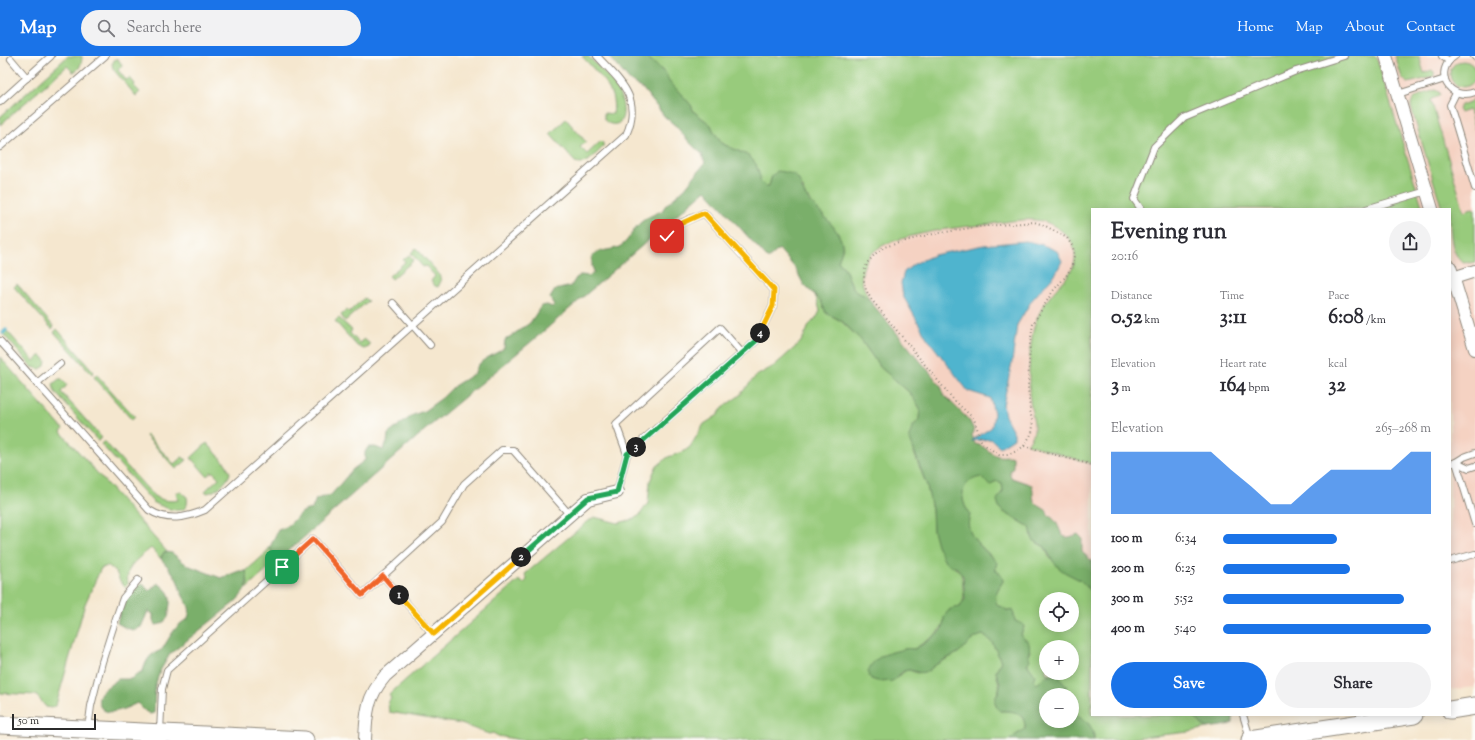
<!DOCTYPE html>
<html lang="en">
<head>
<meta charset="utf-8">
<style>
	body { margin:0; font-family:"Sorts Mill Goudy",serif; background:#f2f2f3; color:#2b2b33; height:100vh; display:flex; flex-direction:column; font-size:15px; white-space:nowrap }
	* { box-sizing:border-box; margin:0 }
	p { font-size:13px; color:#7c7c81 }
	.icon { flex:none; width:22px; height:22px; fill:none; stroke:currentColor; stroke-width:2; stroke-linecap:round; stroke-linejoin:round }
	.map { position:relative; flex:1; overflow:hidden }
	.sheet { position:absolute; left:1091px; top:152px; width:360px; height:508px; display:flex; flex-direction:column; background:#fff; border-radius:0px; box-shadow:0 2px 10px #0003 }
	.sheet>* { flex:none }
	.fabs { position:absolute; left:1039px; top:536px; display:grid; gap:8px }
	.fabs a { display:grid; place-items:center; width:40px; height:40px; border-radius:50%; background:#fff; box-shadow:0 2px 10px #0003; font-size:20px }
	.scale { position:absolute; left:12px; bottom:10px; width:84px; box-sizing:border-box; padding-left:4px; border:2px solid #2b2b2b; border-top:0; font-size:11px; line-height:14px; white-space:nowrap; color:#2b2b2b; -webkit-text-stroke:3px #fdfcf7; paint-order:stroke }
	.pin { position:absolute; display:grid; place-items:center; width:34px; height:34px; color:#fff; margin:-17px; border-radius:8px; box-shadow:0 2px 6px #0006 }
	.km { position:absolute; width:20px; height:20px; margin:-10px; border-radius:50%; background:#222; color:#fff; font-size:11px; line-height:20px; text-align:center }
	.round { display:grid; place-items:center; flex:none; width:42px; height:42px; border-radius:21px; background:#f2f2f3 }
	.headline { display:flex; align-items:center; justify-content:space-between; height:68px; padding:0 20px }
	h1 { font-size:22px; font-weight:700; line-height:30px }
	.metrics { display:grid; grid-template-columns:repeat(3,1fr); gap:6px; height:68px; padding:4px 20px }
	.metrics div { display:grid; align-content:center }
	.metrics b { font-size:20px; font-weight:700 }
	.metrics small { font-size:11px; font-weight:400 }
	.metrics p { font-size:11px }
	.chart { height:112px; padding:8px 20px }
	.chart p { display:flex; justify-content:space-between }
	.chart svg { width:100%; height:72px; margin-top:4px; fill:#1a73e8; opacity:.7 }
	.cta { display:flex; gap:8px; margin-top:auto; padding:8px 20px }
	.cta a { flex:1; height:46px; border-radius:24px; background:#1a73e8; color:#fff; font-size:16px; font-weight:700; line-height:46px; text-align:center }
	.cta a+a { background:#f2f2f3; color:#2b2b33 }
	ul { padding:0 20px; list-style:none; font-size:13px }
	li { display:grid; grid-template-columns:64px 48px 1fr; align-items:center; height:30px }
	li i { height:10px; border-radius:5px; background:#1a73e8 }
	header { display:flex; align-items:center; gap:24px; box-sizing:border-box; height:56px; padding:0 20px; background:#1a73e8; color:#fff }
	header strong { font-size:19px }
	nav { display:flex; gap:22px; margin-inline-start:auto; font-size:14px }
	.search { width:280px; height:36px; background:#f2f2f3; display:flex; align-items:center; gap:10px; box-sizing:border-box; padding:0 14px; border-radius:22px; color:#7c7c81; font-size:15px }
	.map>svg:first-child { display:block }
	.built { fill:#f5d2c2 }
	.green { fill:#98cb7b; stroke:#627b53; fill-rule:evenodd }
	.forest { fill:#7aaf6b; stroke:#526d4b }
	.water { fill:#4fb4ce; stroke:#3d707c }
	.lines { fill:none; stroke-linecap:round; stroke-linejoin:round }
	.stream { stroke:#4fb4ce; stroke-width:3.5 }
	.service-casing { stroke:#90897d; stroke-width:8 }
	.minor-casing { stroke:#90897d; stroke-width:14 }
	.secondary-casing { stroke:#90897d; stroke-width:19 }
	.path { stroke:#90897d; stroke-width:2; stroke-dasharray:1 3; stroke-linecap:butt }
	.service { stroke:#fff; stroke-width:6 }
	.minor { stroke:#fff; stroke-width:12 }
	.secondary { stroke:#fff; stroke-width:17 }
	.split-1-casing { stroke:#fff; stroke-width:8 }
	.split-2-casing { stroke:#fff; stroke-width:8 }
	.split-3-casing { stroke:#fff; stroke-width:8 }
	.split-4-casing { stroke:#fff; stroke-width:8 }
	.split-5-casing { stroke:#fff; stroke-width:8 }
	.split-1 { stroke:#f0652b; stroke-width:5 }
	.split-2 { stroke:#f5b400; stroke-width:5 }
	.split-3 { stroke:#22a559; stroke-width:5 }
	.split-4 { stroke:#22a559; stroke-width:5 }
	.split-5 { stroke:#f5b400; stroke-width:5 }
</style>
</head>
<body>
<header>
<strong>Map</strong>
<div class="search"><svg class="icon" aria-label="search" viewBox="0 0 24 24"><circle cx="10" cy="10" r="6"/><path d="M15 15l6 6"/></svg>Search here</div>
<nav><a>Home</a><a>Map</a><a>About</a><a>Contact</a></nav>
</header>
<div class="map">
<svg width="1475" height="684" viewBox="0 0 1475 684">
	<rect width="100%" height="100%" fill="#fdfcf7"/>
	<filter id="ink" filterUnits="userSpaceOnUse"><feTurbulence type="fractalNoise" baseFrequency=".025" numOctaves="2"/><feDisplacementMap in="SourceGraphic" scale="8" xChannelSelector="R" yChannelSelector="G"/><feConvolveMatrix kernelMatrix="1 2 1 2 8 2 1 2 1" color-interpolation-filters="sRGB"/></filter>
	<filter id="wash" filterUnits="userSpaceOnUse"><feTurbulence type="fractalNoise" baseFrequency=".012" numOctaves="4" result="noise"/><feDisplacementMap in="SourceGraphic" scale="16" xChannelSelector="R" yChannelSelector="G"/><feGaussianBlur stdDeviation="0.9" result="paint"/><feColorMatrix in="noise" values="0 0 0 0 0 0 0 0 0 0 0 0 0 0 0 0 0 1.4 0 .05"/><feComposite in="paint" operator="in"/></filter>
	<g filter="url(#wash)">
		<rect width="100%" height="100%" fill="#f5e7cf"/>
		<polygon class="built" points="627,0 1475,0 1475,631 1450,634 1450,153 1092,153 1092,524"/>
		<g class="green">
			<path d="M 68,0 L 82,0 C 82,7 80,14 73,16 L 67,10 L 0,69 L 0,61 Z"/>
			<path d="M 582,0 L 588,0 C 599,12 616,26 621,42 C 624,51 626,71 611,68 C 607,67 606,66 604,63 L 604,57 L 613,58 C 618,33 596,17 582,0 Z"/>
			<path d="M 646,0 L 1376,0 L 1423,153 L 1092,153 L 1092,408 L 1027,388 C 1030,384 1033,380 1034,375 C 1035,365 1031,355 1030,345 C 1028,324 1029,302 1032,281 C 1034,265 1042,250 1052,238 C 1062,225 1077,215 1075,197 C 1073,181 1057,169 1042,165 C 1027,161 1000,167 984,169 C 956,171 928,175 901,183 C 895,185 889,186 884,189 C 873,194 864,205 862,217 C 860,227 866,236 870,245 L 864,239 L 857,237 L 852,230 L 845,213 L 838,205 L 843,192 L 841,184 L 833,170 L 814,152 L 810,144 L 804,138 L 803,131 L 772,120 L 769,130 L 765,130 L 760,125 L 749,100 L 723,88 L 714,76 L 711,69 L 694,56 L 691,49 L 668,25 L 666,18 Z"/>
			<polygon points="1395,0 1419,0 1424,17 1432,14 1434,16 1434,19 1433,21 1408,27 1402,22"/>
			<polygon points="115,3 118,3 122,9 118,14 126,24 130,22 135,28 134,30 140,36 136,40 113,13 112,8"/>
			<circle cx="1463" cy="18" r="13"/>
			<path d="M 1435,34 L 1439,36 L 1440,39 L 1431,44 L 1464,155 L 1472,152 L 1475,153 L 1475,206 C 1448,214 1450,169 1450,153 L 1442,153 L 1411,51 C 1411,39 1425,38 1435,34 Z"/>
			<polygon points="1475,44 1475,74 1471,61 1473,61 1472,59 1470,59 1469,54 1460,57 1458,53 1461,49"/>
			<path d="M 566,63 L 586,86 L 580,91 L 587,98 L 601,85 L 603,87 L 603,91 C 595,99 586,111 575,106 L 550,78 Z"/>
			<polygon points="416,192 439,218 441,225 438,231 435,230 431,225 435,220 426,210 423,211 411,197"/>
			<polygon points="409,199 414,204 392,223 389,220 405,206 403,204"/>
			<polygon points="17,228 54,271 52,273 14,231"/>
			<path d="M 814,237 L 821,245 L 826,257 L 841,265 L 861,284 L 880,311 L 909,336 L 920,352 L 919,363 L 912,372 L 914,397 L 927,430 L 932,453 L 933,474 L 946,507 C 961,515 962,515 963,532 C 964,540 965,543 960,551 L 950,553 L 944,563 L 943,570 L 934,580 L 914,593 L 905,593 L 881,600 L 871,623 L 883,626 L 895,623 L 905,615 L 909,614 L 917,617 L 928,615 L 935,609 L 958,597 L 969,586 L 978,580 L 983,579 L 992,586 L 1001,605 L 996,615 C 997,626 1003,628 996,640 L 1000,655 C 1013,654 1026,657 1025,673 L 1013,681 L 1010,684 L 588,684 L 584,682 L 577,684 L 521,684 L 498,680 L 493,677 L 489,678 L 461,668 L 389,656 L 388,647 L 391,642 L 389,639 L 393,635 L 519,524 L 522,527 L 525,526 L 527,524 L 525,518 L 586,467 L 594,461 L 618,467 L 630,464 L 639,460 L 648,447 L 650,425 L 656,411 L 668,401 L 683,396 L 690,391 L 704,368 L 718,359 L 723,351 L 739,340 L 756,320 L 774,310 L 800,287 L 806,277 L 809,269 L 817,261 L 820,255 L 817,244 Z"/>
			<polygon points="364,242 368,245 345,265 341,259 347,254 349,256"/>
			<polygon points="339,262 352,274 350,277 359,287 364,283 370,288 369,291 364,293 357,290 335,265"/>
			<polygon points="57,273 94,316 92,318 54,276"/>
			<polygon points="7,275 34,305 40,300 42,300 46,305 45,310 40,313 32,311 3,278"/>
			<path d="M 0,301 L 63,373 L 61,376 L 168,497 L 166,496 L 161,500 L 161,503 L 151,492 C 137,504 125,509 128,528 L 125,531 L 120,525 L 116,516 L 108,510 L 101,512 L 85,548 L 56,649 L 51,652 L 46,651 L 36,639 L 0,637 Z"/>
			<polygon points="96,318 135,361 132,364 94,321"/>
			<polygon points="59,323 62,323 67,329 61,336 102,382 98,385 55,336 53,328"/>
			<polygon points="146,378 174,408 182,401 187,404 176,413 145,379"/>
			<path d="M 104,385 L 154,440 C 161,444 170,446 178,444 L 176,436 L 181,436 L 187,441 C 191,464 162,451 153,446 L 101,388 Z"/>
			<path d="M 207,387 L 226,408 L 230,417 C 228,426 216,436 207,437 L 205,435 L 206,434 L 219,422 L 213,416 L 211,416 L 207,420 L 191,402 Z"/>
			<path d="M 977,421 L 981,421 L 994,426 L 998,425 L 1002,427 L 1003,435 L 1000,439 L 1002,455 L 1030,471 L 1032,474 L 1031,480 L 1037,487 L 1045,491 L 1049,501 L 1073,520 L 1080,524 L 1092,536 L 1092,659 L 1192,659 L 1202,669 L 1208,672 L 1189,676 L 1141,681 L 1125,684 L 1094,684 L 1094,679 L 1081,662 L 1077,659 L 1072,651 L 1072,639 L 1063,639 L 1066,635 L 1046,620 L 1037,628 C 1031,626 1033,620 1032,615 C 1026,609 1027,602 1030,595 L 1021,578 L 1024,571 L 1015,565 L 1013,555 C 1005,554 992,550 995,540 C 996,535 1001,529 1003,525 C 1001,518 997,517 995,512 C 993,508 994,503 991,500 C 980,489 963,477 970,459 C 960,445 958,428 977,421 ZM 1046,543 L 1072,543 L 1072,569 L 1046,569 ZM 1046,591 L 1072,591 L 1072,617 L 1046,617 Z"/>
			<polygon points="270,491 276,506 246,533 248,527 246,515 265,498"/>
		</g>
		<g class="forest">
			<path d="M 609,0 L 646,0 L 666,18 L 669,25 L 691,49 L 694,56 L 711,69 L 714,76 L 723,88 L 749,100 L 756,108 L 760,121 L 760,125 L 765,130 L 769,130 L 772,120 L 777,115 C 784,116 789,116 795,120 C 802,125 801,133 805,139 C 815,154 835,167 841,184 C 844,192 841,198 838,205 L 845,213 L 852,230 L 857,237 L 864,239 L 870,245 L 932,319 L 941,330 L 944,339 L 969,364 L 973,372 L 974,376 L 972,379 L 975,388 C 984,389 989,397 998,400 C 1003,401 1009,399 1013,401 L 1013,411 L 1010,415 L 1010,419 L 1012,422 L 1032,429 C 1033,433 1033,435 1033,439 C 1033,449 1041,450 1047,455 L 1048,459 C 1051,461 1054,463 1056,466 C 1063,478 1060,486 1078,478 L 1082,482 L 1082,496 L 1092,505 L 1092,536 L 1080,524 L 1066,517 L 1060,513 L 1052,504 L 1045,491 L 1033,484 L 1030,471 L 1002,455 L 999,451 L 997,444 L 1003,435 L 1002,427 L 998,425 L 994,426 L 992,429 L 989,429 L 981,421 C 959,425 959,443 970,459 C 962,480 986,493 997,507 L 995,513 L 1001,518 L 1003,525 C 998,533 992,541 998,550 L 1003,551 L 1006,554 L 1013,555 L 1015,565 L 1023,568 L 1024,571 L 1021,578 L 1024,583 L 1028,585 C 1030,590 1030,594 1028,599 L 1030,604 L 1027,608 L 1035,619 L 1033,624 L 1037,628 L 1046,620 L 1057,619 L 1066,629 L 1066,635 L 1063,639 L 1046,639 L 1046,665 L 1072,665 L 1072,651 L 1077,659 L 1089,668 L 1093,675 L 1094,684 L 1010,684 L 1013,681 L 1025,673 C 1026,657 1013,654 1000,655 C 988,643 1001,639 1000,627 C 999,623 996,619 996,615 L 1001,605 L 992,586 L 983,579 C 972,581 967,590 959,596 C 952,601 944,603 937,608 C 933,610 931,613 927,615 C 918,620 911,611 904,615 C 892,623 898,627 881,625 C 878,625 875,625 872,623 C 868,621 867,617 869,613 C 875,599 892,596 905,593 C 908,592 911,593 914,593 C 920,591 940,577 943,571 C 944,568 943,565 944,562 C 947,553 953,552 960,551 L 965,543 L 963,520 L 957,512 L 946,507 L 937,489 L 933,474 L 932,453 L 927,430 L 909,381 L 912,372 L 919,363 L 920,352 L 909,336 L 880,311 L 861,284 L 842,265 L 826,257 L 821,245 L 804,229 L 795,212 L 779,193 L 768,203 L 706,134 L 544,275 L 425,374 L 276,506 L 270,491 L 278,474 C 296,470 294,455 312,453 L 316,443 L 331,439 L 352,414 L 365,404 L 365,396 L 368,391 L 375,391 L 383,394 L 387,387 L 388,378 L 413,359 L 424,355 L 442,342 L 454,330 L 475,317 C 477,303 494,300 504,292 L 505,284 L 530,267 L 541,250 L 547,249 L 552,251 L 554,249 L 550,242 L 555,234 L 571,230 L 576,222 L 581,219 L 589,220 L 594,216 L 592,210 L 592,200 C 600,193 609,195 619,191 C 629,186 632,174 640,167 C 647,161 654,158 662,155 L 665,150 L 685,132 L 705,107 L 702,98 L 690,87 L 676,70 L 665,61 L 643,33 L 630,25 Z"/>
			<path d="M 166,496 L 172,497 L 187,509 L 221,522 L 239,515 L 246,515 C 250,529 244,537 235,546 L 170,598 L 160,615 L 155,630 L 154,657 L 150,658 L 145,655 L 137,647 C 127,652 103,664 99,647 C 98,644 99,641 100,638 C 104,632 112,628 118,623 L 131,623 L 135,619 L 143,615 C 145,608 148,600 155,597 C 158,595 161,595 163,592 C 168,584 177,566 187,564 C 193,551 187,549 182,538 C 180,535 180,532 179,529 C 176,519 168,511 161,503 L 163,497 Z"/>
			<path d="M 142,527 L 149,535 L 158,527 C 167,534 171,537 170,548 C 168,559 171,561 161,568 L 156,569 L 153,565 L 153,558 L 148,555 L 141,571 L 134,574 L 126,572 L 117,567 L 123,546 L 128,539 Z"/>
			<path d="M 1192,659 L 1233,659 L 1233,667 C 1224,671 1217,670 1208,672 L 1202,669 Z"/>
		</g>
		<polygon class="water" points="1026,185 1043,189 1057,195 1062,205 1056,217 1032,244 1017,269 1012,306 1003,349 1005,360 1014,377 1014,382 1000,391 991,383 971,385 992,371 994,357 990,342 968,335 927,282 903,240 901,227 904,216 914,208 934,199 984,189"/>
		<g class="lines">
			<polyline class="stream" points="3,277 6,274"/>
		</g>
	</g>
	<g filter="url(#ink)">
		<g class="lines">
			<g class="service-casing">
				<g id="service">
					<polyline points="1442,0 1449,5"/>
					<path d="M 1455,0 C 1432,15 1449,46 1475,36"/>
					<polyline points="1474,0 1475,1"/>
					<polyline points="11,3 27,22"/>
					<polyline points="1456,37 1450,49 1475,132"/>
					<polyline points="1398,38 1445,23"/>
					<polyline points="0,46 51,0"/>
					<polyline points="0,91 105,0"/>
					<polyline points="1141,153 1134,143 1154,91 1184,62 1296,15 1344,0"/>
					<polyline points="1366,153 1427,135"/>
					<polyline points="393,247 430,289"/>
					<path d="M 0,285 L 149,454 C 168,466 186,462 205,454 L 626,79 C 643,42 620,25 597,0"/>
					<polyline points="37,327 60,308"/>
					<polyline points="1475,397 1464,401 1456,406 1469,412 1475,410"/>
					<polyline points="627,398 616,368 720,272 742,297"/>
					<polyline points="1450,408 1456,406 1475,468"/>
					<polyline points="617,436 627,398 756,285 773,250 774,234 704,157 679,168 667,180"/>
					<polyline points="1450,505 1475,498"/>
					<polyline points="383,520 433,578"/>
					<polyline points="1243,659 1250,682"/>
					<polyline points="88,673 91,650 102,606 117,559 123,542 138,524"/>
					<polyline points="160,676 162,633 167,614 313,483 362,539 442,466 464,428 502,394 513,394 569,458"/>
				</g>
			</g>
			<g class="minor-casing">
				<g id="minor">
					<polyline points="1386,0 1432,153"/>
					<polyline points="1450,211 1475,293"/>
					<polyline points="1453,222 1475,215"/>
					<path d="M 365,684 C 366,657 367,641 385,620 L 588,443 L 617,436"/>
				</g>
			</g>
			<g class="secondary-casing">
				<g id="secondary">
					<polyline points="1450,654 1475,650"/>
					<polyline points="0,669 305,684"/>
					<polyline points="1250,684 1414,659"/>
				</g>
			</g>
			<polyline class="path" points="1024,390 1032,377 1033,370 1030,354 1028,331 1030,287 1033,268 1053,235 1067,219 1072,210 1074,200 1073,191 1067,182 1044,169 1034,166 976,171 928,179 884,191 875,198 868,206 864,215 864,225 866,234 871,243 953,343 974,363 982,387 999,399 1007,399 1017,395 1024,390 1092,409"/>
			<use href="#service" class="service"/>
			<use href="#minor" class="minor"/>
			<use href="#secondary" class="secondary"/>
		</g>
	</g>
	<g class="lines" filter="url(#ink)">
		<g class="split-1-casing">
			<polyline id="split-1" points="282,511 313,483 362,539 383,520 399,539"/>
		</g>
		<g class="split-2-casing">
			<polyline id="split-2" points="399,539 434,578 521,501"/>
		</g>
		<g class="split-3-casing">
			<polyline id="split-3" points="521,501 588,442 617,436 627,398 636,391"/>
		</g>
		<g class="split-4-casing">
			<polyline id="split-4" points="636,391 756,285 760,277"/>
		</g>
		<g class="split-5-casing">
			<polyline id="split-5" points="667,180 680,168 704,157 774,234 773,250 760,277"/>
		</g>
		<use href="#split-1" class="split-1"/>
		<use href="#split-2" class="split-2"/>
		<use href="#split-3" class="split-3"/>
		<use href="#split-4" class="split-4"/>
		<use href="#split-5" class="split-5"/>
	</g>
</svg>
<div class="fabs">
<a><svg class="icon" aria-label="locate" viewBox="0 0 24 24"><circle cx="12" cy="12" r="6"/><path d="M12 2v4M12 18v4M2 12h4M18 12h4"/></svg></a>
<a>+</a>
<a>−</a>
</div>
<div class="scale">50 m</div>
<div class="pin" style="left:282px;top:511px;background:#1e9e55"><svg class="icon" aria-label="arrive" viewBox="0 0 24 24"><path d="M6 21V4h12l-3 4 3 4H6"/></svg></div>
<div class="pin" style="left:667px;top:180px;background:#d93025"><svg class="icon" aria-label="check" viewBox="0 0 24 24"><path d="M5 12l5 5 9-10"/></svg></div>
<b class="km" style="left:399px;top:539px">1</b>
<b class="km" style="left:521px;top:501px">2</b>
<b class="km" style="left:636px;top:391px">3</b>
<b class="km" style="left:760px;top:277px">4</b>
<section class="sheet">
<div class="headline"><div><h1>Evening run</h1><p>20:16</p></div><a class="round"><svg class="icon" aria-label="share" viewBox="0 0 24 24"><path d="M12 15V3M7 8l5-5 5 5M5 13v7h14v-7"/></svg></a></div>
<div class="metrics">
<div><p>Distance</p><b>0.52<small> km</small></b></div>
<div><p>Time</p><b>3:11</b></div>
<div><p>Pace</p><b>6:08<small> /km</small></b></div>
</div>
<div class="metrics">
<div><p>Elevation</p><b>3<small> m</small></b></div>
<div><p>Heart rate</p><b>164<small> bpm</small></b></div>
<div><p>kcal</p><b>32</b></div>
</div>
<div class="chart"><p><span>Elevation</span>265–268 m</p>
<svg viewBox="0 0 160 44" preserveAspectRatio="none"><path d="M0 44V6L10 6L20 6L30 6L40 6L50 6L60 17L70 27L80 38L90 38L100 27L110 17L120 17L130 17L140 17L150 6L160 6V44z"/></svg>
</div>
<ul>
<li><b>100 m</b>6:34<i style="width:55%"></i></li>
<li><b>200 m</b>6:25<i style="width:61%"></i></li>
<li><b>300 m</b>5:52<i style="width:87%"></i></li>
<li><b>400 m</b>5:40<i style="width:100%"></i></li>
</ul>
<div class="cta"><a>Save</a><a>Share</a></div>
</section>
</div>
</body>
</html>
